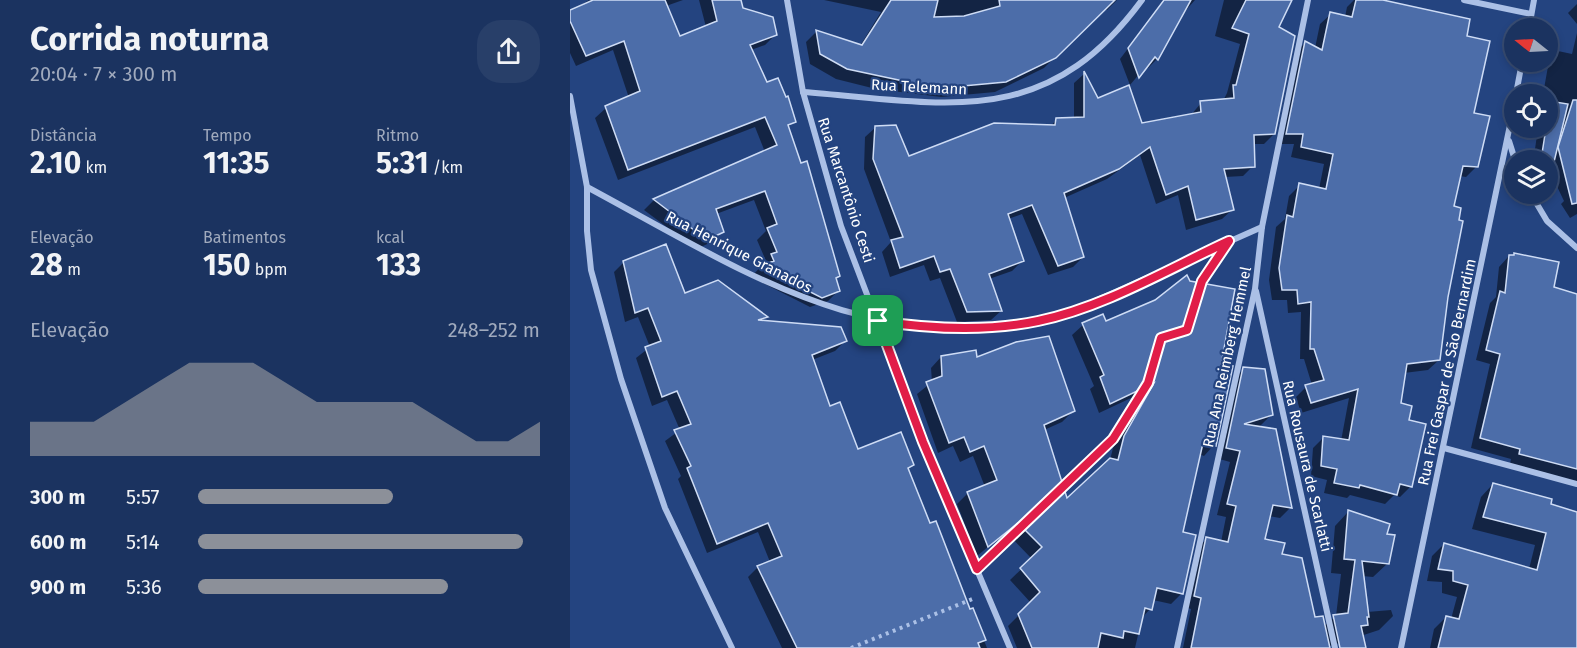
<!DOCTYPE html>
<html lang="pt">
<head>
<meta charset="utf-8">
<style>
	body { margin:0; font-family:"Fira Sans",sans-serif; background:#283f69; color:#f1f3f6; height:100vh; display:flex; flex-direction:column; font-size:22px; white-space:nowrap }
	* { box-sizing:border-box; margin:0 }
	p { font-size:20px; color:#a0aabd }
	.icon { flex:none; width:33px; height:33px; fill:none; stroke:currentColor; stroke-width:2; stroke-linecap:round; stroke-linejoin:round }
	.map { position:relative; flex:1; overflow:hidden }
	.details { display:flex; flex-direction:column; background:#1b3360; width:570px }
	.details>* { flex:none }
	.needle { width:39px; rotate:288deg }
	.fabs { position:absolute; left:934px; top:18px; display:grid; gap:12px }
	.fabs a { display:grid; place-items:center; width:54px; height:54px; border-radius:50%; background:#1b3360; box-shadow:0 3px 9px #0003,0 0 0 2px #394e75; font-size:30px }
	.pin { position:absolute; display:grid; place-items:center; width:51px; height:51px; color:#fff; margin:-26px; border-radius:12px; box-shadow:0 3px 9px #0006 }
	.round { display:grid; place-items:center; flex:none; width:63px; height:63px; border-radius:24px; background:#283f69 }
	.summary { display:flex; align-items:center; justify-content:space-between; height:102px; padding:0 30px }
	h1 { font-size:33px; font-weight:700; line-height:45px }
	.stats { display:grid; grid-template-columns:repeat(3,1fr); gap:9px; height:102px; padding:6px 30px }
	.stats div { display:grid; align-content:center }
	.stats b { font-size:30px; font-weight:700 }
	.stats small { font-size:16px; font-weight:400 }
	.stats p { font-size:16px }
	.chart { height:168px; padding:12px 30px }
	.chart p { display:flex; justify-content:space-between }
	.chart svg { width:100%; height:108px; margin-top:6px; fill:#8c9099; opacity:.7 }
	ul { padding:0 30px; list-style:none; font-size:20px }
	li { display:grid; grid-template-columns:96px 72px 1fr; align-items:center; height:45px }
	li i { height:15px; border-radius:8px; background:#8c9099 }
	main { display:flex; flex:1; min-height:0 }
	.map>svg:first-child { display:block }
	.shadow { fill:#0007 }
	.building { fill:#4c6da9; stroke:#cedcf5; stroke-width:1.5 }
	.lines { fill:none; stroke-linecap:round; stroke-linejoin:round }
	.path { stroke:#abc0e6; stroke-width:4; stroke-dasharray:3 4.5; stroke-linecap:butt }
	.street { stroke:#abc0e6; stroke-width:6 }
	.route-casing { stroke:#fff; stroke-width:12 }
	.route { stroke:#e11d48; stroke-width:8 }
	.labels { text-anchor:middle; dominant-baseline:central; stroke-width:4.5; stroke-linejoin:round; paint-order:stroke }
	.street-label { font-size:15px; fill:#fff; stroke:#244480 }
</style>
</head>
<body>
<main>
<section class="details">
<div class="summary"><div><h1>Corrida noturna</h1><p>20:04 · 7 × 300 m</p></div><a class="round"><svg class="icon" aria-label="share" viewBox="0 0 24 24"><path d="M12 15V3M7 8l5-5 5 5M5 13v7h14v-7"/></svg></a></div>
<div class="stats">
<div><p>Distância</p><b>2.10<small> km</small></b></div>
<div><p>Tempo</p><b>11:35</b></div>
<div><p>Ritmo</p><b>5:31<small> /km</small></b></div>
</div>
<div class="stats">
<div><p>Elevação</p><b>28<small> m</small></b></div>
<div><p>Batimentos</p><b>150<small> bpm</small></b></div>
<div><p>kcal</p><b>133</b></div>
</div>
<div class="chart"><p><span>Elevação</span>248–252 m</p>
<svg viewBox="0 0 160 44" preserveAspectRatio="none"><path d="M0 44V30L10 30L20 30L30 22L40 14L50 6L60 6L70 6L80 14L90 22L100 22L110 22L120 22L130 30L140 38L150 38L160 30V44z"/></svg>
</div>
<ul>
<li><b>300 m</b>5:57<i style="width:57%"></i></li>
<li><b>600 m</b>5:14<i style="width:95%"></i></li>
<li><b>900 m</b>5:36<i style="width:73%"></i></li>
</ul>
</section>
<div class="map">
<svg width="1007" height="648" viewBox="0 0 1007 648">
	<rect width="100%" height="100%" fill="#244480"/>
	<g class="shadow">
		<polygon points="19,0 113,0 96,6 109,38 136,27 129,0 169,0 172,9 205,35 195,45 181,50 196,84 224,121 217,128 269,276 264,280 268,291 258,301 240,307 181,277 196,261 187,240 196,231 184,200 146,214 152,232 142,242 126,249 74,210 84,200 195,152 185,127 48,180 25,118 36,108 59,98 43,50 6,66 0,53 0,12"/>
		<polygon points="254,0 547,0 537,10 534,8 474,68 425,92 371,97 306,89 266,79 240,64 236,42 246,32 290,46 311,12"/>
		<polygon points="595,0 625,0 610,17 587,59 578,68 576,66 560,85 550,59"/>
		<polygon points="654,0 720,0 707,28 704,134 694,144 683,144 683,166 673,176 655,177 663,209 652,219 616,230 608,195 586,204 570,155 537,179 494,198 513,257 503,267 478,275 452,214 438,219 452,261 442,271 419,279 431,311 421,320 387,322 370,278 360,281 354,265 320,277 312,252 321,242 294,169 295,137 306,127 338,158 480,127 486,120 504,119 504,83 514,74 528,100 571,124 621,115 631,103 653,101 657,93 670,44 645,36"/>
		<polygon points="784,0 806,0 895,37 907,166 896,177 889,176 882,207 877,297 869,360 858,370 834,373 829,405 837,421 841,486 830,497 824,495 815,504 780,495 777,498 754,493 757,480 741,476 743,448 753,438 771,441 779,398 731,413 726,397 736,387 742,385 734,359 730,359 731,312 718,313 717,300 702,300 699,280 706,227 715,219 719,196 730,185 749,189 754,164 721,157 724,144 706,144 725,53 735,43 745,48 750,24 761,14 775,17 777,7"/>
		<polygon points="1007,4 1007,24 998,13"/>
		<polygon points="1007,33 1007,214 1000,218 991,204 994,201 982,176 980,152 965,149 968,128 978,128 978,94 973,94 979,61 988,51 1002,54"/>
		<polygon points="939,256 983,288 1007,294 1007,482 940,464 941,459 901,448 920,364 906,360 920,303 926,297 929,267"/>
		<polygon points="54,262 114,295 195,317 190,322 275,341 265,351 242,360 259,408 287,451 342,465 337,470 359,525 399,611 402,610 417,648 212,648 178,577 188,567 200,562 188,532 137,553 108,479 111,476 95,441 110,430 97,400 82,406 66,358 80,347 68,317 55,322 44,272"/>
		<polygon points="536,323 650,366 644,445 634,456 629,454 611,533 612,593 601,604 583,600 580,609 572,618 565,648 447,648 438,626 461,603 440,580 462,559 436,532 407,556 387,504 398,493 415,487 403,456 390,462 383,446 368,453 347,394 362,382 361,368 371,357 405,359 503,411 492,422 474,430 497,501 540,460 543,448 576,391 529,413 520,389 524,386 502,335 513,325"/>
		<polygon points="674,369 702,414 688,428 705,430 720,508 710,518 699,516 693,540 710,555 743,618 753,627 766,616 771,574 761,573 765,526 778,512 815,536 818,563 803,577 792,576 797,612 821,610 823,616 809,630 754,648 613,648 621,609 614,607 626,549 637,539 651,542 656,517 647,515 660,462 646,458 663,380"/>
		<polygon points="923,484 979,505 1007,648 860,648 864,629 876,617 881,619 887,597 872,593 872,582 857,581 862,556 874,544 959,569 965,545 902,529 911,497"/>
	</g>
	<g class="building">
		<polygon points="23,0 95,0 110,36 147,21 142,0 171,0 173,8 203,17 207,35 180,45 197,82 208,78 216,97 218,96 226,122 218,125 231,163 237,161 270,276 266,278 270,291 252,298 190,266 204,261 201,254 207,252 197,228 207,224 195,191 146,209 154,232 137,240 83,199 207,145 195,117 58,170 35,106 70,91 54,41 16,56 0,21 0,10"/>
		<polygon points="321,0 368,0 364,17 394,16 430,6 429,0 545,0 486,58 436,82 382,87 352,85 277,69 250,54 246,30 292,45"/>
		<polygon points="594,0 621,0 588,60 585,57 569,78 558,48"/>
		<polygon points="676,0 722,0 709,27 725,36 705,134 684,135 685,167 654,169 664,210 626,220 618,186 596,195 580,147 549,169 494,193 514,257 488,266 462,205 438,214 454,261 419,274 432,311 397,312 380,269 370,272 364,256 330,268 321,240 333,237 303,159 305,126 326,125 339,156 424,123 485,125 486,118 514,117 514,71 528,98 559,85 572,123 631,112 630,101 664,98 663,85 666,85 679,34 662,28"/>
		<polygon points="786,0 813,0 900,19 897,36 920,41 904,113 920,116 908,167 893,166 884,206 891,208 889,220 893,221 878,297 870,360 837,364 831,403 842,406 839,420 856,424 842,487 830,484 827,495 790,485 789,488 764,483 767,469 751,466 753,436 779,440 788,389 741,403 735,385 754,380 744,349 740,349 741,302 728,304 727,290 712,290 709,268 717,215 723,217 729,183 756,189 763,154 731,147 733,134 716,134 735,41 752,50 760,12 782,17"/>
		<polygon points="1003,100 1007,100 1007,203 1002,204 988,147"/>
		<polygon points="979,101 998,104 984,162 971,160 976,128 978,128"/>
		<polygon points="96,244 115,293 148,280 198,317 188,320 271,327 277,341 242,355 260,406 270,402 288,449 331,432 344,465 338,468 360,523 366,521 400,609 403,608 416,640 408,643 410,648 227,648 187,566 212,556 198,523 147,544 117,468 121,466 104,430 121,424 107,391 92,397 75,347 91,341 78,308 65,313 53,261"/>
		<polygon points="944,253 989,262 984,287 1007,294 1007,469 949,454 950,449 910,438 930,354 916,350 930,291 935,293 939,255 944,255"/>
		<polygon points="617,275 620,281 665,289 651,365 663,366 646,446 633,443 613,532 626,535 613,594 587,588 582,610 575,608 569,634 554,631 553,638 531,633 528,648 462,648 448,614 470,592 450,568 472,547 448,523 418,547 397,492 427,480 414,446 400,452 394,437 379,443 356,382 372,376 371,356 406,350 407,357 446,342 479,336 505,411 474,425 497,498 540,458 548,460 554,436 584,383 540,404 530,377 534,375 512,323 533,314 536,321 585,300"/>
		<polygon points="673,367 695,369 703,415 674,424 706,429 722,508 703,505 695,539 715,543 712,554 732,558 745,617 753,616 760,648 621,648 631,598 624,596 636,537 658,542 666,506 657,504 670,451 656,448"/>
		<polygon points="923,483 982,499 981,504 1007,512 1007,648 868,648 876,616 889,619 898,585 883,581 883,571 868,569 874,543 967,570 976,533 913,517"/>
		<polygon points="778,510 820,524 817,534 825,535 819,564 792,561 799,617 797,617 798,625 791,626 796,648 770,648 763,615 778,613 785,560 774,559"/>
	</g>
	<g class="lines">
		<g class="path">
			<polyline points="416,561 543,439 578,383 591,338 617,330 632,281 643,265"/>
			<polyline points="281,648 405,598"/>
		</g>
		<g class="street">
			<polyline points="217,0 233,92 271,226 353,442 440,648"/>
			<polyline points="894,0 961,14"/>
			<polyline points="959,28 964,0"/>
			<path d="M 233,92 C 376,103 475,132 572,0"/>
			<polyline points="946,94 952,62"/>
			<polyline points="0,96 17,187 17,231 21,270 51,379 95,508 162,648"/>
			<polyline points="939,141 945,160"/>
			<path d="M 17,187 C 179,274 306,364 498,313 L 692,227"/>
			<polyline points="961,194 977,221 1007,248"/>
			<polyline points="686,291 765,648"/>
			<polyline points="874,448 1007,484"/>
			<polyline points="607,648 685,289 692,227 738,0"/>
			<polyline points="831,648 945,101"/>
		</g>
	</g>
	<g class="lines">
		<g class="route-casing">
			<path id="route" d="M 659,241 L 632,281 L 617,330 L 591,338 L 578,383 L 543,439 L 407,569 L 353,442 L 308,321 C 361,329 416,332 468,321 C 535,307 598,269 659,241 Z"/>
		</g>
		<use href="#route" class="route"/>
	</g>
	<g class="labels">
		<g class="street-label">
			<text transform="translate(349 87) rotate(3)">Rua Telemann</text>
			<text transform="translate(276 190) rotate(72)">Rua Marcantônio Cesti</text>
			<text transform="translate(169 252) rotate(27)">Rua Henrique Granados</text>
			<text transform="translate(657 357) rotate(-78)">Rua Ana Reimberg Hemmel</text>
			<text transform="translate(877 372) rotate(-78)">Rua Frei Gaspar de São Bernardim</text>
			<text transform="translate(737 466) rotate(77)">Rua Rousaura de Scarlatti</text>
		</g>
	</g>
</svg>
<div class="fabs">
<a><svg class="needle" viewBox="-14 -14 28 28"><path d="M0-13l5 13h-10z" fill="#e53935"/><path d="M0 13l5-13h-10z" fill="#a0aabd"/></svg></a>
<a><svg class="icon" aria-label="locate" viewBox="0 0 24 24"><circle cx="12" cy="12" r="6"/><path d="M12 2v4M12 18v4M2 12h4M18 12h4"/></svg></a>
<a><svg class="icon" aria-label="layers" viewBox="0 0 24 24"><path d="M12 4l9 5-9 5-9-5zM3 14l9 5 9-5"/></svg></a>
</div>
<div class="pin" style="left:308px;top:321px;background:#1e9e55"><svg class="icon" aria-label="arrive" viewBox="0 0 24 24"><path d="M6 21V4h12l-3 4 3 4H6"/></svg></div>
</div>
</main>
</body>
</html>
